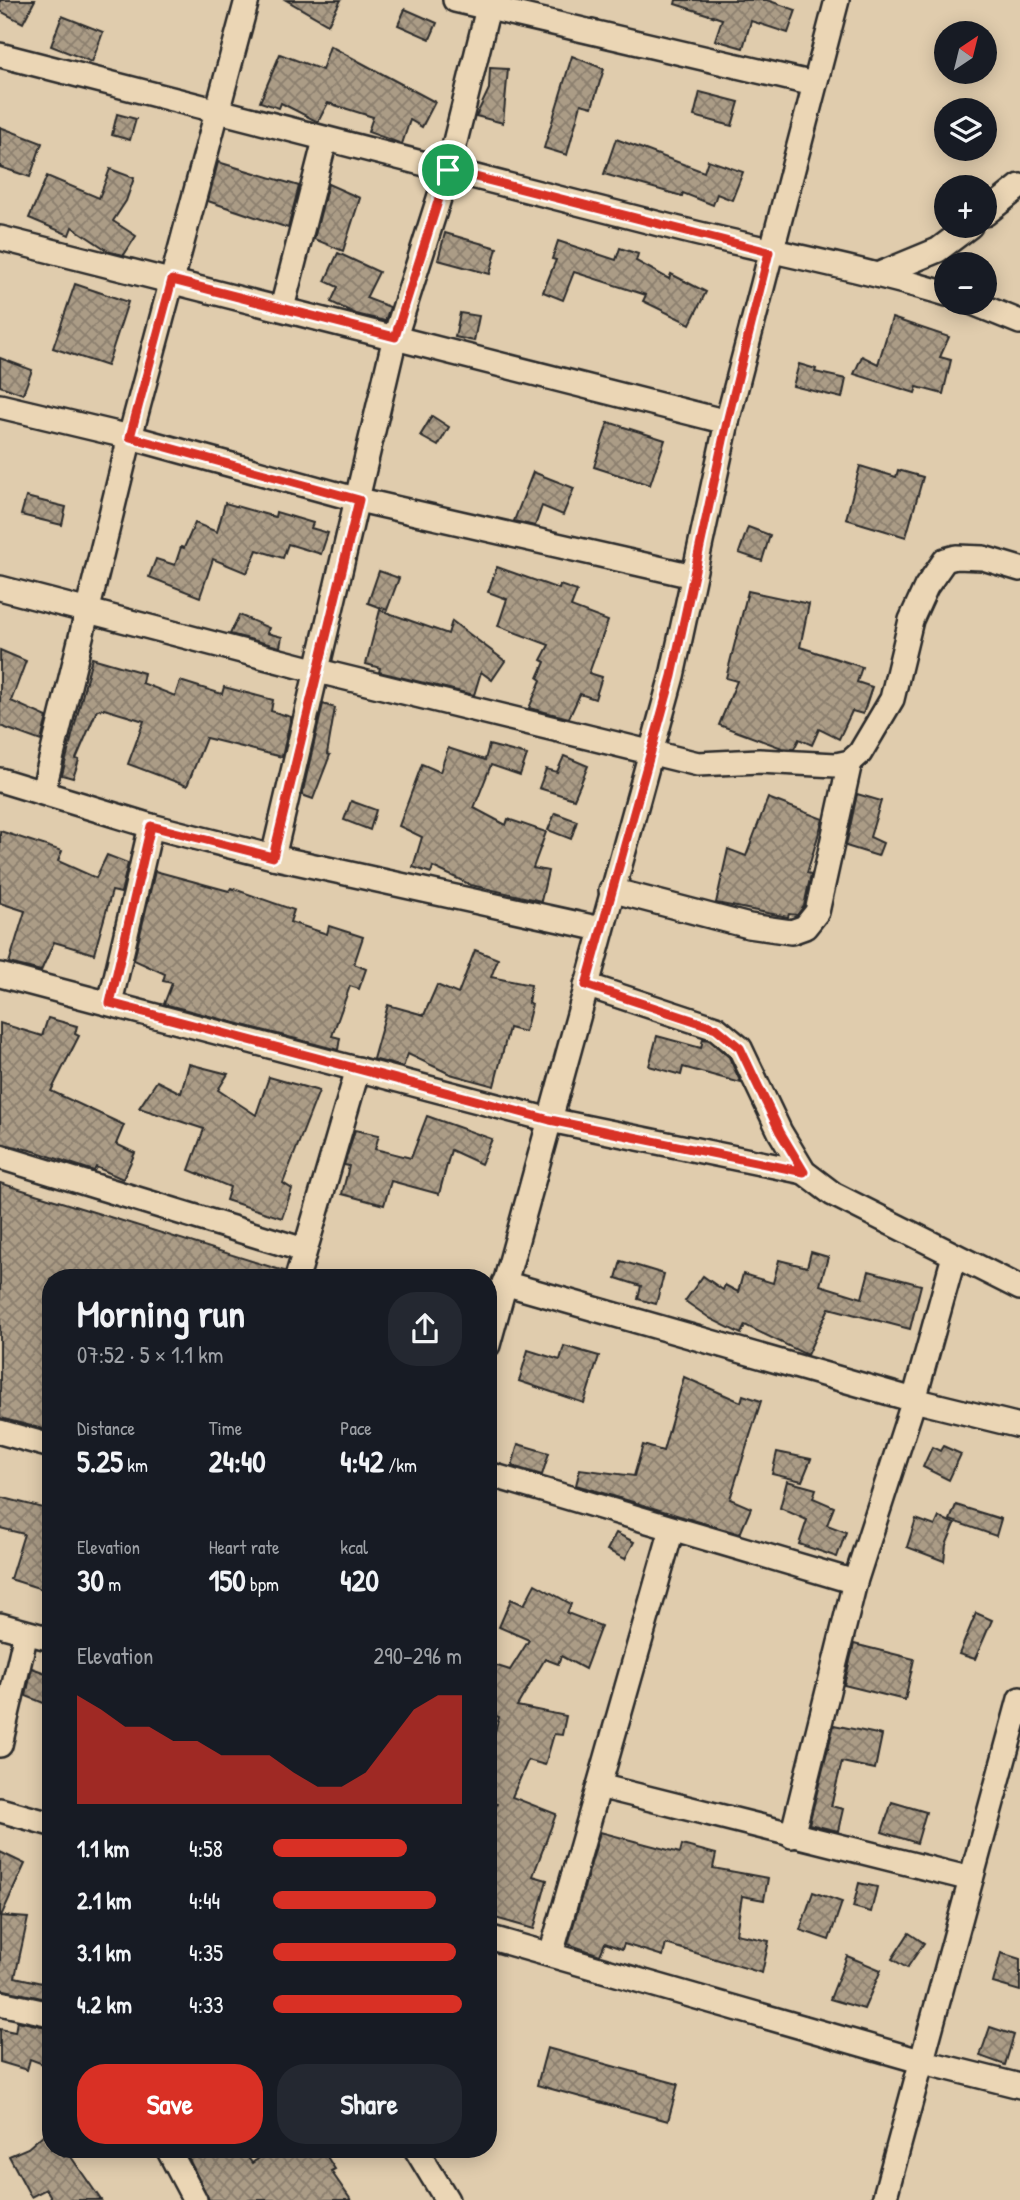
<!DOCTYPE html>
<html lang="en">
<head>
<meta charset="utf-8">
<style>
	body { margin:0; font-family:"Patrick Hand",sans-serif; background:#242831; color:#f1f3f6; height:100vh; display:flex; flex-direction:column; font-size:26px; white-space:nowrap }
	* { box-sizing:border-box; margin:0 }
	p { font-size:23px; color:#9ea1a6 }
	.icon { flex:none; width:38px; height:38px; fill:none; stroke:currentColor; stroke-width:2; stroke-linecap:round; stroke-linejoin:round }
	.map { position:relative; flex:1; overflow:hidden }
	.side { position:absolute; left:42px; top:1269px; width:455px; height:889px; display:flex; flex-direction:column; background:#171b24; border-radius:28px; box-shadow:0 4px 18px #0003 }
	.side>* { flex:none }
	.needle { width:46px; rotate:35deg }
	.tools { position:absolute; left:934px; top:21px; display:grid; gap:14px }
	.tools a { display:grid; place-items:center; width:63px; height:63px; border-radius:50%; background:#171b24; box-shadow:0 4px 18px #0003; font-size:35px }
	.pin { position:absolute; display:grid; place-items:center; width:60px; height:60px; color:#fff; margin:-30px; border:4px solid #fff; border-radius:50%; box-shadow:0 2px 7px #0007 }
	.round { display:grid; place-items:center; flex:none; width:74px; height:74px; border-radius:28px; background:#242831 }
	.summary { display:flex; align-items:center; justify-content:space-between; height:119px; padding:0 35px }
	h1 { font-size:38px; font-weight:700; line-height:52px }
	.metrics { display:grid; grid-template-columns:repeat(3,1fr); gap:10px; height:119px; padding:7px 35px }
	.metrics div { display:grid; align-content:center }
	.metrics b { font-size:30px; font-weight:700 }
	.metrics small { font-size:19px; font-weight:400 }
	.metrics p { font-size:19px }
	.chart { height:196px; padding:14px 35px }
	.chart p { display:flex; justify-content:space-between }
	.chart svg { width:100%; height:126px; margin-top:7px; fill:#d93025; opacity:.7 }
	.action { display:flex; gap:14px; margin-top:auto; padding:14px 35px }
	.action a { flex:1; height:80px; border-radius:28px; background:#d93025; color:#fff; font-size:28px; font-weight:700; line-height:80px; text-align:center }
	.action a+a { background:#242831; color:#f1f3f6 }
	ul { padding:0 35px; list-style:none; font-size:23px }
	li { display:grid; grid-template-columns:112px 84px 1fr; align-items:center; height:52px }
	li i { height:18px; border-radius:9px; background:#d93025 }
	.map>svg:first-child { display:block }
	.building { fill:url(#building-cross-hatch); stroke:#2b2b2b; stroke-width:2 }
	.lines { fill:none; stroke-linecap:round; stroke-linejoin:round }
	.minor-casing { stroke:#2b2b2b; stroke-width:28 }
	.minor { stroke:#ebd6b5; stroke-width:23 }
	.route-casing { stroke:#fff; stroke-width:14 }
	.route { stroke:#d93025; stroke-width:9 }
</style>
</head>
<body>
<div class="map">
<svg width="1020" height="2200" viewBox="0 0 1020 2200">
	<defs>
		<pattern id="building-cross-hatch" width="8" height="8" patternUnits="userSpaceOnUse" patternTransform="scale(1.75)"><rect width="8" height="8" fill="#ab9c86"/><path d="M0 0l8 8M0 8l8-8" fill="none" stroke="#8b7f6e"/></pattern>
	</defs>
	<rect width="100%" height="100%" fill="#e0ccad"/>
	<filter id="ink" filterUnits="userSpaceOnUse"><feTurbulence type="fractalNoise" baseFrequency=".0143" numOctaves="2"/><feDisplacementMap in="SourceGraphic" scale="14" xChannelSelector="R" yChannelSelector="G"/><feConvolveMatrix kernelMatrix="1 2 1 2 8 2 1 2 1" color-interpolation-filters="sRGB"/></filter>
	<g filter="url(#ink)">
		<g class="building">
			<polygon points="0,0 35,0 23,23 0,11"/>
			<polygon points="286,0 341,0 328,24"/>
			<polygon points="676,0 767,0 796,10 788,33 751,21 743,48 715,40 722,19 675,4"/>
			<polygon points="405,9 437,23 430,39 398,25"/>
			<polygon points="62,16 103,32 92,62 51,46"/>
			<polygon points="330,46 435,102 422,127 410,120 402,144 368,132 373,117 328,103 318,122 281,103 279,108 260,102 280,54 322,70"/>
			<polygon points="572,56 604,69 592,107 581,104 567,155 544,148"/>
			<polygon points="490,68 508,69 503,123 476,116 489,89"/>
			<polygon points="700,92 739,102 732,126 694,116"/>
			<polygon points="117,114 136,119 130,140 112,135"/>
			<polygon points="0,127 42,143 30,177 0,167"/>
			<polygon points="616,139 704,172 708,160 743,172 732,200 717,194 713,205 683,193 682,196 604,174"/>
			<polygon points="218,162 299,186 288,228 208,201"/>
			<polygon points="110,169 134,178 126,201 113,221 136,236 124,255 110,252 72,227 69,235 29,218 47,176 99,198"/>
			<polygon points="328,184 360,198 343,251 314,239"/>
			<polygon points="445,233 497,248 490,274 438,260"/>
			<polygon points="558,241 616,260 620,248 638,254 636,261 669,279 671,274 706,292 690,324 643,301 646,295 574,272 563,300 543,292 556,260 552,259"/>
			<polygon points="338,253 379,272 366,298 390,307 385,321 356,314 331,302 338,287 325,281"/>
			<polygon points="75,284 128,302 107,366 53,348"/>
			<polygon points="460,313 479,316 474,341 455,337"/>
			<polygon points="892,318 949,337 940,357 951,360 943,394 917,387 915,393 854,374 862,356 878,364"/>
			<polygon points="0,358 32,370 23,394 0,386"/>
			<polygon points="799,364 816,369 815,372 846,379 842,398 793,386"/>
			<polygon points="432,416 449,427 438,446 420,436"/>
			<polygon points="608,422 665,440 650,485 594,467"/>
			<polygon points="860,466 896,477 898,470 923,477 906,537 846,519"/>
			<polygon points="533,472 574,488 563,515 542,506 535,526 514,521"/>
			<polygon points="26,497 66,507 62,525 21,515"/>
			<polygon points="225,503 275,517 276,512 313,523 311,528 328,533 321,554 288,544 283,558 257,550 247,573 213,559 200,597 149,577 156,559 175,565 181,547 184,548 195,523 217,532"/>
			<polygon points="748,527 770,535 762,561 739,553"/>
			<polygon points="497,567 559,589 560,585 577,591 571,607 608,621 589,673 602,677 595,699 580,694 569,718 529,708 541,680 538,678 545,662 541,660 549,645 498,626 507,599 488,592"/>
			<polygon points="379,571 399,578 387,610 368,603"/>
			<polygon points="748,591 809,604 800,647 862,667 857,682 872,687 863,714 852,711 839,739 819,729 812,745 799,739 794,749 782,748 719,725 737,681 726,678"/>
			<polygon points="380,610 448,634 452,621 505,661 492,680 481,672 474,695 379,672 380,668 366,664"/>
			<polygon points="239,615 269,628 267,633 282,637 280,647 230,634"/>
			<polygon points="0,650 26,661 11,701 47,717 41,741 0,726"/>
			<polygon points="92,658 144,673 142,683 175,696 180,681 222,694 224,687 273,700 271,711 291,717 282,757 206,738 187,786 128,764 144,721 104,709 97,710 76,759 79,760 73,778 62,775"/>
			<polygon points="323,704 335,708 327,754 330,755 313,799 302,795"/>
			<polygon points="489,745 527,755 520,775 491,765 474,808 506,825 508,819 546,832 533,868 548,871 541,901 471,885 433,867 431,873 413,867 422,837 399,826 422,764 440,772 448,748 485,760"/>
			<polygon points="564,756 588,766 574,799 539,788 546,769 557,772"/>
			<polygon points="857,794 881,801 870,837 883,843 878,856 846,846"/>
			<polygon points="768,798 823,819 807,873 811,874 804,906 797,915 789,914 788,917 716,903 728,849 746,856"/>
			<polygon points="351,801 376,810 370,830 344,820"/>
			<polygon points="555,813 577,821 571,839 548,830"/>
			<polygon points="0,831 62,851 58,861 96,878 107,855 128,863 121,893 112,891 94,954 54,942 41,971 9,963 25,911 0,903"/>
			<polygon points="155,871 229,891 231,888 294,910 290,922 327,934 329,926 363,937 354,964 366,969 359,989 350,986 332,1036 340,1038 338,1050 164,1004 172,983 163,981 165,974 134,960"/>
			<polygon points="475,950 498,959 491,977 531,985 528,1003 532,1004 525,1032 509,1028 494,1086 450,1074 408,1054 403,1067 373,1059 388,1005 424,1015 437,985 458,994"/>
			<polygon points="48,1018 77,1026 75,1034 79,1036 51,1091 124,1125 116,1144 135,1153 123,1179 96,1167 94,1171 34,1151 0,1143 0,1023 42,1036"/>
			<polygon points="657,1036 701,1048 703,1039 709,1040 729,1057 741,1083 683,1067 681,1075 649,1066"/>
			<polygon points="189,1064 228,1074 218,1090 256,1115 269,1077 319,1091 283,1183 292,1189 282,1218 226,1200 230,1187 189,1170 204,1129 139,1108 157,1081 181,1093"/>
			<polygon points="427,1116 492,1139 481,1164 451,1150 439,1194 391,1181 384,1205 342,1194 349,1166 344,1165 355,1130 379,1135 375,1149 411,1158"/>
			<polygon points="0,1183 284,1271 283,1278 51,1278 51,1431 0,1418"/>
			<polygon points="811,1252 828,1257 820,1285 862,1298 869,1271 921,1285 910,1329 829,1308 807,1355 745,1325 741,1334 711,1319 685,1301 703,1276 723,1290 725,1285 738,1292 743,1274 773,1283 779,1260 807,1267"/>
			<polygon points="621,1261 664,1274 656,1304 638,1299 641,1286 616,1278"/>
			<polygon points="564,1346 599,1356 584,1403 519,1381 528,1350 560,1360"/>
			<polygon points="684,1377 741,1402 743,1395 761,1401 730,1499 751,1508 740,1534 576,1485 580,1469 634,1476 643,1445 663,1451"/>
			<polygon points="518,1444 549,1453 542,1475 512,1466"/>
			<polygon points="943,1446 961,1454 949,1480 923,1467 932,1447 940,1451"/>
			<polygon points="777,1452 811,1459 802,1481 772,1474"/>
			<polygon points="787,1481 816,1489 813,1498 834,1507 827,1525 846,1532 837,1557 799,1544 807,1520 780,1508"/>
			<polygon points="0,1497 51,1510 51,1592 10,1579 24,1534 0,1528"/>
			<polygon points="956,1505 1001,1519 996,1536 950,1520"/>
			<polygon points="939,1517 955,1524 946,1545 944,1561 907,1547 916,1519 935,1526"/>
			<polygon points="616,1533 634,1542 625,1559 607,1550"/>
			<polygon points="535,1584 571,1604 567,1613 601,1626 585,1669 561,1656 558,1664 545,1659 517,1706 566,1716 562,1735 554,1734 545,1765 528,1760 512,1797 556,1814 533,1876 547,1880 534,1929 488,1916 488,1827 497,1804 488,1802 488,1756 499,1717 488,1713 488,1674 491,1664 510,1670 529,1640 499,1627 511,1599 524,1605"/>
			<polygon points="976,1613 992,1620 975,1659 959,1654"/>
			<polygon points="854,1644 914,1659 905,1700 844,1685"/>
			<polygon points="32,1668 51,1675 51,1706 26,1696"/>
			<polygon points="834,1725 882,1735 875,1769 842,1762 831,1806 843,1809 838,1831 809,1824"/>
			<polygon points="892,1802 926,1812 917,1843 882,1832"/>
			<polygon points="600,1832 680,1853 682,1845 716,1854 713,1868 768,1878 764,1900 742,1896 736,1934 769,1941 762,1973 666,1944 663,1956 624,1944 622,1949 605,1943 600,1955 568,1944"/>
			<polygon points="0,1852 25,1864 1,1916 28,1918 15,1977 51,1985 51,2000 0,1989"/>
			<polygon points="859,1883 877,1887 871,1912 853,1907"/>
			<polygon points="813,1892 842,1902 829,1940 800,1930"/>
			<polygon points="909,1933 924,1943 907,1968 892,1959"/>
			<polygon points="1001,1953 1020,1959 1020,1991 993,1983"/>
			<polygon points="847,1956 881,1970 864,2009 830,1999"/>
			<polygon points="17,2021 51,2028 51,2067 30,2059 27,2070 0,2062 0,2029 15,2032"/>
			<polygon points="990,2027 1014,2035 1005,2065 980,2056"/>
			<polygon points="547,2048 678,2084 668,2121 537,2085"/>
			<polygon points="44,2134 51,2141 51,2149 58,2149 64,2157 69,2154 101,2200 53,2200 46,2189 31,2197 9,2156 28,2148"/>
			<polygon points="184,2149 242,2149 252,2163 272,2149 322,2149 335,2169 331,2171 351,2200 209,2200"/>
		</g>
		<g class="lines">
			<g class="minor-casing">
				<g id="minor">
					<polyline points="455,0 814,84"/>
					<path d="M 0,55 C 225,113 450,171 675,228 C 766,251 857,267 947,294"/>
					<polyline points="985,214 1020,186"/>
					<polyline points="0,238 727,422"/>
					<polyline points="880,274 938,250 970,226"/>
					<polyline points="973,303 1020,322"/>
					<polyline points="282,308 325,140"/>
					<polyline points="0,406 130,437 359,500 693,576"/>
					<polyline points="0,588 318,671 698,764 759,761 836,765 850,762 860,753 892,699 911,620 926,587 945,560 956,557 983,558 1020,569"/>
					<polyline points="0,780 151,826 273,857 601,929"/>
					<polyline points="43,792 130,437 247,0"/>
					<polyline points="273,857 395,337 448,170 490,0"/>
					<polyline points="611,890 749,926 791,932 805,927 817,912 850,762"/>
					<polyline points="0,975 550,1120 804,1172"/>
					<polyline points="586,985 716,1028 740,1048 780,1132 804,1172 833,1194 1020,1288"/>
					<polyline points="110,1003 151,826"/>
					<polyline points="0,1157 304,1250"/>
					<polyline points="297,1278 358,1069"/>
					<polyline points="504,1283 914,1400 1020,1426"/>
					<polyline points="488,1345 672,676 727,422 837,0"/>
					<polyline points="0,1432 51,1446"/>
					<polyline points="488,1474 855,1582"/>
					<polyline points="0,1625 51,1639"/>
					<polyline points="0,1745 26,1633"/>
					<polyline points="599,1786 971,1879"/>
					<polyline points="0,1810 51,1824"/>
					<polyline points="792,1836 855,1582 914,1400 954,1256"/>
					<polyline points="488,1937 920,2061 1020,2086"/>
					<polyline points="551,1954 672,1529"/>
					<polyline points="0,2003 51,2014"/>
					<polyline points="168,2149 195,2200"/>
					<polyline points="416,2149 447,2200"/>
					<polyline points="884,2200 1020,1699"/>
				</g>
			</g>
			<use href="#minor" class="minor"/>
		</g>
	</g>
	<g class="lines" filter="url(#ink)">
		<g class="route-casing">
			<polygon id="route" points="448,170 769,252 727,422 672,676 586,985 716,1028 740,1048 780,1132 804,1172 550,1120 110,1003 151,826 273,857 359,500 130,437 172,280 395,337"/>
		</g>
		<use href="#route" class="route"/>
	</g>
</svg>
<div class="tools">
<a><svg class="needle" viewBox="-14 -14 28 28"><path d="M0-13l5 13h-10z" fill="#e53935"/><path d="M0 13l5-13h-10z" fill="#9ea1a6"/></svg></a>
<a><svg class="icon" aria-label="layers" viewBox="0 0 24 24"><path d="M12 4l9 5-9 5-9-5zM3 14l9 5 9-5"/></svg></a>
<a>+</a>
<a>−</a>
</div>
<div class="pin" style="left:448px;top:170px;background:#1e9e55"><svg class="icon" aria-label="arrive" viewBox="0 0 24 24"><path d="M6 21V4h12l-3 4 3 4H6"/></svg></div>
<section class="side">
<div class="summary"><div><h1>Morning run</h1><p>07:52 · 5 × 1.1 km</p></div><a class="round"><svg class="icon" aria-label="share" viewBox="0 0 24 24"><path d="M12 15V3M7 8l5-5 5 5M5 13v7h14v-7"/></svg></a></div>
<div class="metrics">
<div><p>Distance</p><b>5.25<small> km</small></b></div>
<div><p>Time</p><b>24:40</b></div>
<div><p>Pace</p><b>4:42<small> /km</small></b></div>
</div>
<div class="metrics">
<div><p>Elevation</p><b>30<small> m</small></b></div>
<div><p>Heart rate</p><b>150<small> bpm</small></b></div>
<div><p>kcal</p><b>420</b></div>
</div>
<div class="chart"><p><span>Elevation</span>290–296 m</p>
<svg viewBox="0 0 160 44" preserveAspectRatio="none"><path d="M0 44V6L10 11L20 17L30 17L40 22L50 22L60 27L70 27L80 27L90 33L100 38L110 38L120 33L130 22L140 11L150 6L160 6V44z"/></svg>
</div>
<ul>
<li><b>1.1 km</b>4:58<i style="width:71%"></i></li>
<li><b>2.1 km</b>4:44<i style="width:86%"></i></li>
<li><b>3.1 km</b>4:35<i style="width:97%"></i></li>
<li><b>4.2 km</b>4:33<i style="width:100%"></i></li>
</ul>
<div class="action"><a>Save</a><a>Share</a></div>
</section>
</div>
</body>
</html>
